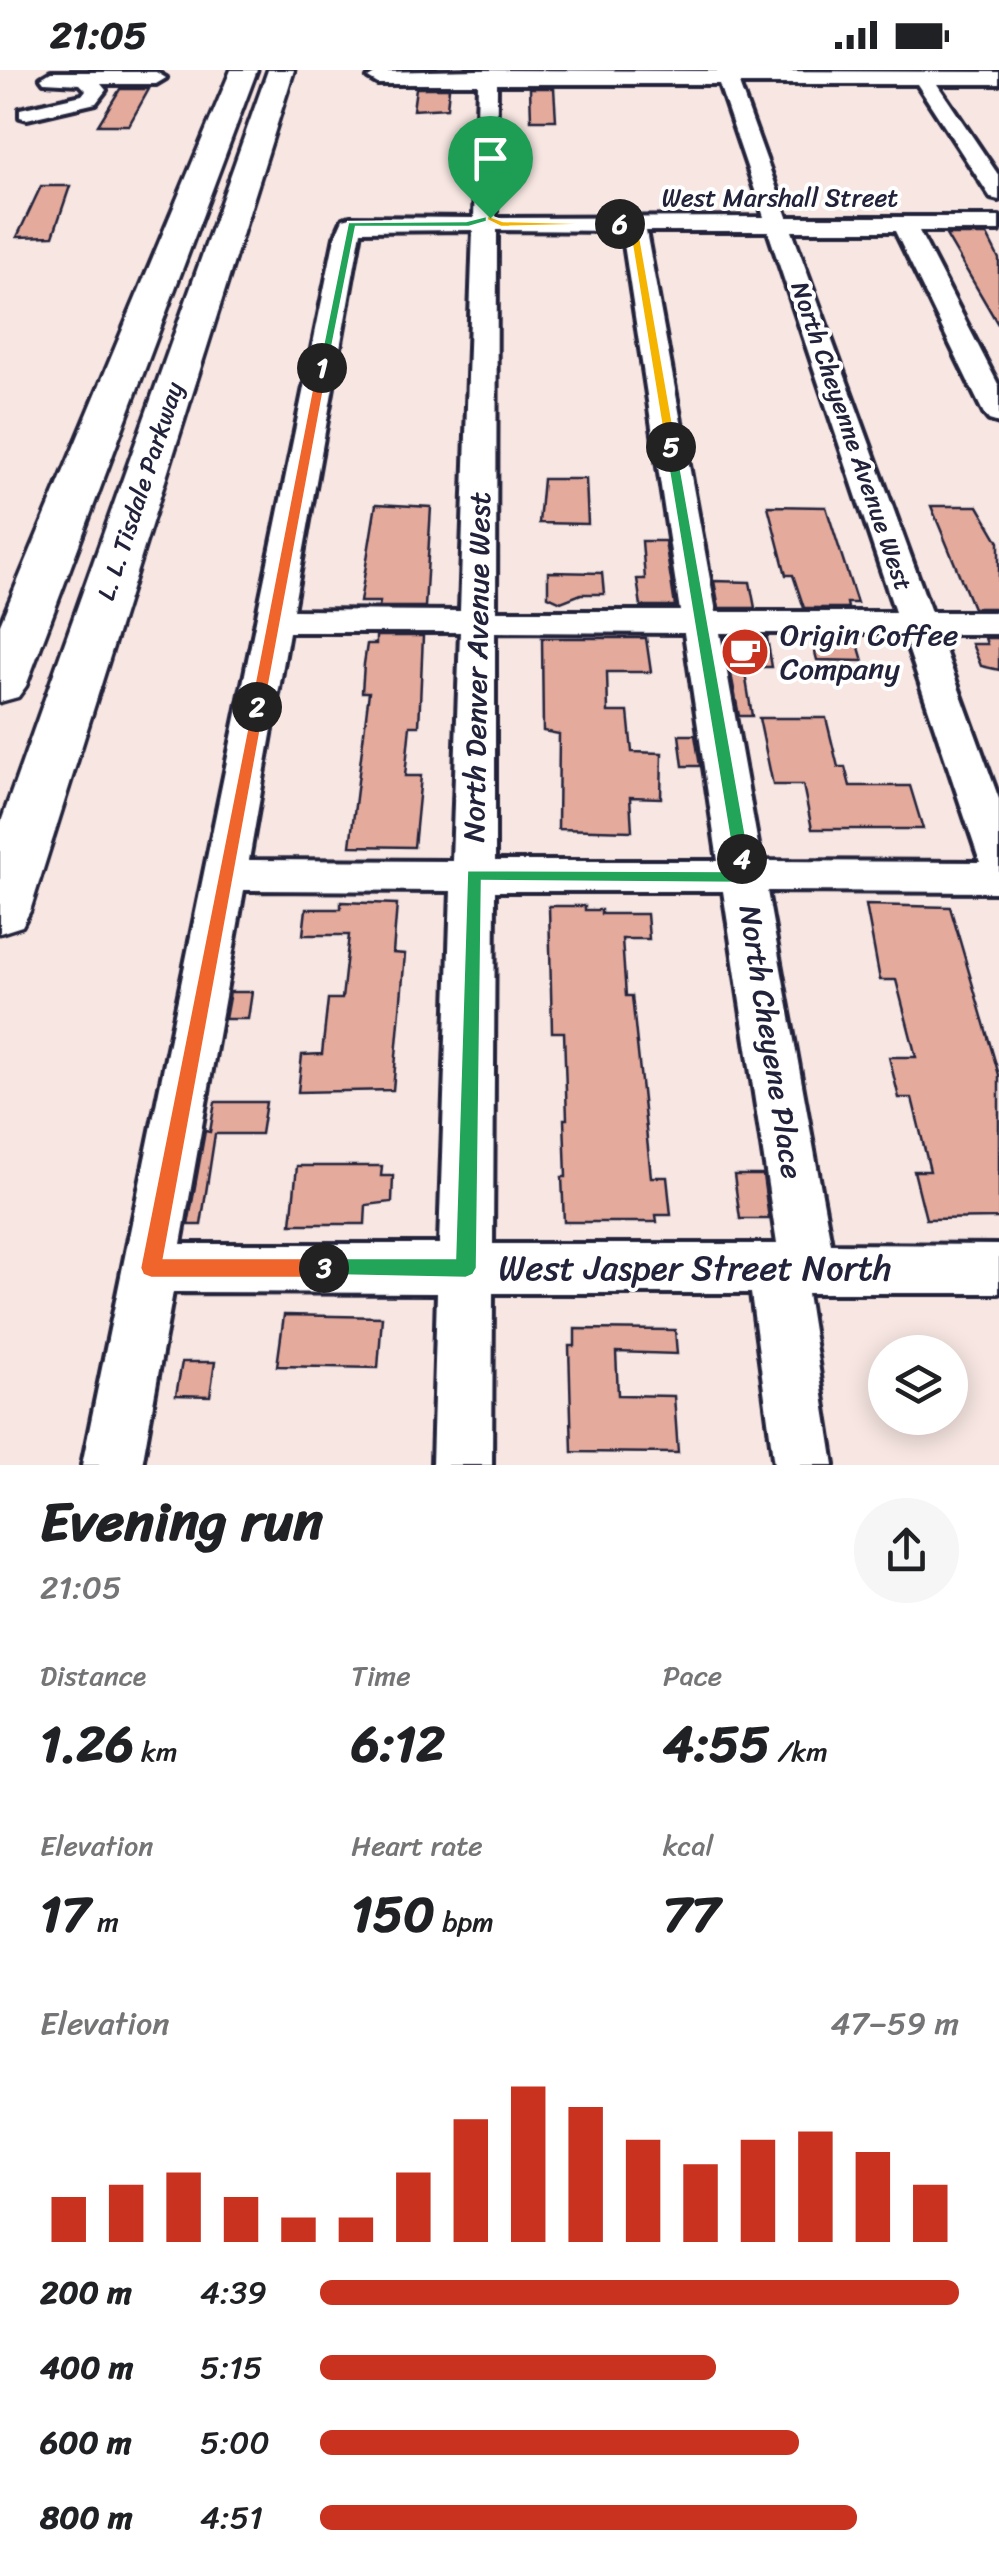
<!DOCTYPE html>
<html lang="en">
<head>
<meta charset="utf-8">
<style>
	body { margin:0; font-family:Sriracha,sans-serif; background:#f6f6f6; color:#202124; height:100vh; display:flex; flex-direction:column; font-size:38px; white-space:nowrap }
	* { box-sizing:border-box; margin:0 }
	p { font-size:32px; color:#757577 }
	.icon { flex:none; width:55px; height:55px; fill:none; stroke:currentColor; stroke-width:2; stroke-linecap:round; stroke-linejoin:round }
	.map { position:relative; height:1395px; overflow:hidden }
	.sheet { display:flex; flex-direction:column; background:#fff; flex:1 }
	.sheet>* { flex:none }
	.controls { position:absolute; left:868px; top:1265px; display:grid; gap:20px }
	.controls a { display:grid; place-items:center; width:100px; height:100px; border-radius:50%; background:#fff; box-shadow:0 5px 25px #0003; font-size:50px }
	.pin { position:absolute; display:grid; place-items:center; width:85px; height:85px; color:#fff; margin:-102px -42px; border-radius:50% 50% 50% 0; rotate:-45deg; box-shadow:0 0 10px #0007 }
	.pin .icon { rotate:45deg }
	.km { position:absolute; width:50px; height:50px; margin:-25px; border-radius:50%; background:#222; color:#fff; font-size:28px; line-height:50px; text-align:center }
	.round { display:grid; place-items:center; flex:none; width:105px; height:105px; border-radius:52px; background:#f6f6f6 }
	.summary { display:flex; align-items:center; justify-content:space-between; height:170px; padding:0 40px }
	h1 { font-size:55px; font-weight:700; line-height:75px }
	.stats { display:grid; grid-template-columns:repeat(3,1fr); gap:15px; height:170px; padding:10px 40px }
	.stats div { display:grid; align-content:center }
	.stats b { font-size:50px; font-weight:700 }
	.stats small { font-size:28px; font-weight:400 }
	.stats p { font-size:28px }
	.chart { height:280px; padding:20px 40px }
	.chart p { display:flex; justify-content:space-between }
	.chart svg { width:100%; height:180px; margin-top:10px; stroke:#c8321e; stroke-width:6 }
	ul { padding:0 40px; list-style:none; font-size:32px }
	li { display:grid; grid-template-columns:160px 120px 1fr; align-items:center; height:75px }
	li i { height:25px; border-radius:12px; background:#c8321e }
	.status { display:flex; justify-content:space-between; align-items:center; height:70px; padding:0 50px; background:#fff; direction:ltr }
	.status svg { height:28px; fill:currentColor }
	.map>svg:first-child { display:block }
	.building { fill:#e4ab9d; stroke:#22223b; stroke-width:2.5 }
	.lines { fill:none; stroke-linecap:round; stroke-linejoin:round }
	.minor-casing { stroke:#22223b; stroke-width:8 }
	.highway-casing { stroke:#22223b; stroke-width:7 }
	.minor { fill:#fff; fill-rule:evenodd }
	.highway { fill:#fff; fill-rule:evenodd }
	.split-1 { fill:#22a559; stroke:#fff; stroke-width:2.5 }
	.split-2 { fill:#f0652b; stroke:#fff; stroke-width:2.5 }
	.split-3 { fill:#f0652b; stroke:#fff; stroke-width:2.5 }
	.split-4 { fill:#22a559; stroke:#fff; stroke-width:2.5 }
	.split-5 { fill:#22a559; stroke:#fff; stroke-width:2.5 }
	.split-6 { fill:#f5b400; stroke:#fff; stroke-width:2.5 }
	.split-7 { fill:#f5b400; stroke:#fff; stroke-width:2.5 }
	.labels { text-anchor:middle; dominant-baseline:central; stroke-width:8; stroke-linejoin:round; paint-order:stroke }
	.far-street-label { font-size:25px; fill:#22223b; stroke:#fff }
	.poi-label { font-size:30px; fill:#22223b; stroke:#fff; text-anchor:start }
	.street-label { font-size:30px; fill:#22223b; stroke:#fff }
	.near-street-label { font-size:35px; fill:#22223b; stroke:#fff }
</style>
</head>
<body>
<div class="status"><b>21:05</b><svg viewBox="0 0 49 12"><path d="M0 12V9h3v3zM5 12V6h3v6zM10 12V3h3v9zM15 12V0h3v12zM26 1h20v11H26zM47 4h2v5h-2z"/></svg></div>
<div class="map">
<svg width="999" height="1395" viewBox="0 0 999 1395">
	<rect width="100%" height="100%" fill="#f7e6e2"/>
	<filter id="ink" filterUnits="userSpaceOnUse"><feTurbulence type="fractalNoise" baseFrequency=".01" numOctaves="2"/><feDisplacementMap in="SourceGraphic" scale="20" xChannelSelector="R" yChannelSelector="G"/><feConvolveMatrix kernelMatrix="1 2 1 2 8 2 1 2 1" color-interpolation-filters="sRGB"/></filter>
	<g filter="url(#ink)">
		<g class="building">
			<polygon points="416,18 449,18 447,38 413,40"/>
			<polygon points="530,18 554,18 556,50 531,50"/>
			<polygon points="120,19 149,19 129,55 98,55"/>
			<polygon points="41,116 70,116 53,166 17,167"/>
			<polygon points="946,165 987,165 999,189 999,256"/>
			<polygon points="543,409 586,409 588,454 539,453"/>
			<polygon points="376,434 431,437 425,537 379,537 380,532 360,532"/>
			<polygon points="768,436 826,437 857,533 847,533 848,538 804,538 793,505 786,505"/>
			<polygon points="931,436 978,436 999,472 999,538 973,538"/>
			<polygon points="642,471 665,471 675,536 641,536 637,509 645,509"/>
			<polygon points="548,502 602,503 604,524 581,524 561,532 548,526"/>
			<polygon points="714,511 750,512 755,538 719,538"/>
			<polygon points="376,566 423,566 419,656 410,656 405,706 421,706 414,777 350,776 369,622 362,622 364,594 367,574 376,574"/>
			<polygon points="724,567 767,568 772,597 744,597 752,646 739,646"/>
			<polygon points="811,567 856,567 863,591 817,590"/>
			<polygon points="542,568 646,568 651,602 607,602 608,642 628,642 632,682 662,683 661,728 630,727 632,761 558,759 559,664 543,661"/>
			<polygon points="985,568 999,568 999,600 981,596 972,574 987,574"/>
			<polygon points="759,648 826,648 838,697 845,697 850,716 910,716 923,759 812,759 803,715 773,715"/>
			<polygon points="679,665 695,665 700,696 683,696"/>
			<polygon points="341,832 397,834 393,883 405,884 393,1020 298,1022 302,985 322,984 328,929 342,929 349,865 303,865 306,839 341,839"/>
			<polygon points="866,835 950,837 999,1005 999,1148 926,1149 914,1101 930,1101 912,1028 899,1028 889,987 916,987 896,910 880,910"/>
			<polygon points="549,836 585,836 585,840 601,840 601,844 647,844 649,869 622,869 626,926 632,926 651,1107 667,1107 671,1145 656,1145 657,1152 564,1152 562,1107 566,1107 564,1049 567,1049 564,962 552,962"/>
			<polygon points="230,922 252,922 248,949 225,949"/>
			<polygon points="215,1032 266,1032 261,1064 215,1064 201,1155 188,1155 205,1061 210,1062"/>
			<polygon points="297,1096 382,1096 381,1106 393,1106 392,1132 366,1135 365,1154 291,1154"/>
			<polygon points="734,1105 763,1105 769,1149 740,1149"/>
			<polygon points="284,1245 382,1247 378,1298 277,1296"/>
			<polygon points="575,1259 675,1260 677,1284 616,1282 618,1325 674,1326 678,1383 572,1382 569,1276 575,1276"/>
			<polygon points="182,1292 215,1292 210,1326 176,1325"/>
		</g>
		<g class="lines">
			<g class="minor-casing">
				<g id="minor">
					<path d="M 478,0 L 999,2 L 999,14 L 937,14 L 999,106 L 999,130 L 991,128 L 917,14 L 739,14 L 787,147 L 999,147 L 999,161 L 919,161 L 999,316 L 999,353 L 989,350 L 984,344 L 895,161 L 792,161 L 931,542 L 999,542 L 999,564 L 939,564 L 999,729 L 999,822 L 767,821 L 831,1174 L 999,1175 L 999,1223 L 807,1223 L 834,1395 L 774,1395 L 751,1223 L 493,1223 L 492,1395 L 432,1395 L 437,1223 L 173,1222 L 142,1395 L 82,1395 L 335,167 L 343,149 L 351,147 L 474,148 L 478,14 L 378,14 L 368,8 L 378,2 ZM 497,14 L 719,14 L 764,147 L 496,148 ZM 473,160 L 460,541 L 293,540 L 361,161 ZM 497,160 L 622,161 L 680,541 L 496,541 ZM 646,161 L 768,161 L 895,542 L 716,542 ZM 289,562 L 460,562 L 452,791 L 249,790 ZM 495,562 L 684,563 L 718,791 L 495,791 ZM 720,563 L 903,563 L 980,792 L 761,791 ZM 244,820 L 451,821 L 439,1174 L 181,1174 ZM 495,821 L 723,821 L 777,1174 L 493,1174 Z"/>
					<polygon points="51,2 156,2 166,8 156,14 101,14 106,20 96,33 27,49 20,47 20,39 82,25 86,20 80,14 44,12 41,8"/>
				</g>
			</g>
			<g class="highway-casing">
				<g id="highway">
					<polygon points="231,0 257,0 26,616 18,627 0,632 0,554"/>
					<polygon points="268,0 294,0 30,841 22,856 0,863 0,755"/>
				</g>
			</g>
			<use href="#minor" class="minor"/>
			<use href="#highway" class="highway"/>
		</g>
	</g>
	<polygon class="split-1" points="490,145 493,150 469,157 356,157 328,298 318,300 348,152 466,151"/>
	<polygon class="split-2" points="322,294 328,298 265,637 257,642 250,637 316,298"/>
	<polygon class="split-3" points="252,634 265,637 164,1188 324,1188 331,1191 335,1198 331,1205 324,1208 151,1208 143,1205 140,1198"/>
	<polygon class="split-4" points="742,783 750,789 754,807 745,813 482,811 477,1198 473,1205 466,1208 316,1205 312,1198 316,1191 324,1188 455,1188 467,800 735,801 733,789"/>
	<polygon class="split-5" points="671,373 677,377 750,789 742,795 733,789 665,377"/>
	<polygon class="split-6" points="617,152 638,154 677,377 671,381 665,377 629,157 617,156"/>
	<polygon class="split-7" points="487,145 503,151 625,154 501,157 487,150"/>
	<defs>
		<g id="cafe-disc" transform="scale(2.5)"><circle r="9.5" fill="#c8321e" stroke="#fff"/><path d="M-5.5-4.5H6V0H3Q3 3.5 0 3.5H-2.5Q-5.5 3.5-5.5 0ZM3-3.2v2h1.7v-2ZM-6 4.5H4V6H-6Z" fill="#fff"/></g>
	</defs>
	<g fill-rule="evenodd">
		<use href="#cafe-disc" x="745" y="582"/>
	</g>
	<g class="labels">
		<g class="far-street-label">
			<text x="780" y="127">West Marshall Street</text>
			<text transform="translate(852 366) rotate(71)">North Cheyenne Avenue West</text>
			<text transform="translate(140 421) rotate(-72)">L. L. Tisdale Parkway</text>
		</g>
		<g class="poi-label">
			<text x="780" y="565">Origin Coffee<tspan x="780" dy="34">Company</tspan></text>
		</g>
		<g class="street-label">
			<text transform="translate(477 597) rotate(-89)">North Denver Avenue West</text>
			<text transform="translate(771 972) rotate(81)">North Cheyene Place</text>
		</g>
		<g class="near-street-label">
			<text x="695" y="1198">West Jasper Street North</text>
		</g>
	</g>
</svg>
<div class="controls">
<a><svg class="icon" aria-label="layers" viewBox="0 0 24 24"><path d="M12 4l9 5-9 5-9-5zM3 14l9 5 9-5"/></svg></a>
</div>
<div class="pin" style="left:490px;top:148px;background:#1e9e55"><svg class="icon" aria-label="arrive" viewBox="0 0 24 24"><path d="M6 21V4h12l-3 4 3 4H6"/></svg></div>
<b class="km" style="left:322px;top:298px">1</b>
<b class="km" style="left:257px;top:637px">2</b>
<b class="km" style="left:324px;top:1198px">3</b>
<b class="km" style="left:742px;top:789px">4</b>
<b class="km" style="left:671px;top:377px">5</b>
<b class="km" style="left:620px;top:154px">6</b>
</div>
<section class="sheet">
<div class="summary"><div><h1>Evening run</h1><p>21:05</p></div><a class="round"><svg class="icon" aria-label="share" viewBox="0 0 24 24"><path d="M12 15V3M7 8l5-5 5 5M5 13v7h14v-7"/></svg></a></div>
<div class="stats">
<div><p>Distance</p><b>1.26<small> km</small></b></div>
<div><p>Time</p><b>6:12</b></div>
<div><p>Pace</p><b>4:55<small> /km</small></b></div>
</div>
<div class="stats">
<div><p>Elevation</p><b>17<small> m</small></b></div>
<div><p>Heart rate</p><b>150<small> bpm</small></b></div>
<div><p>kcal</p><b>77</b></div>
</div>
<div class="chart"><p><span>Elevation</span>47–59 m</p>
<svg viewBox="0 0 160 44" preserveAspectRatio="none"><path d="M5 44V33M15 44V30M25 44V27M35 44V33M45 44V38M55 44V38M65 44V27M75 44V14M85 44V6M95 44V11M105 44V19M115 44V25M125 44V19M135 44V17M145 44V22M155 44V30"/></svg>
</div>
<ul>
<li><b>200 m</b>4:39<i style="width:100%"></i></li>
<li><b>400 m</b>5:15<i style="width:62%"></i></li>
<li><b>600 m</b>5:00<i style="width:75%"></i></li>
<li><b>800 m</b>4:51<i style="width:84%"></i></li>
</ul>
</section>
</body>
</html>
